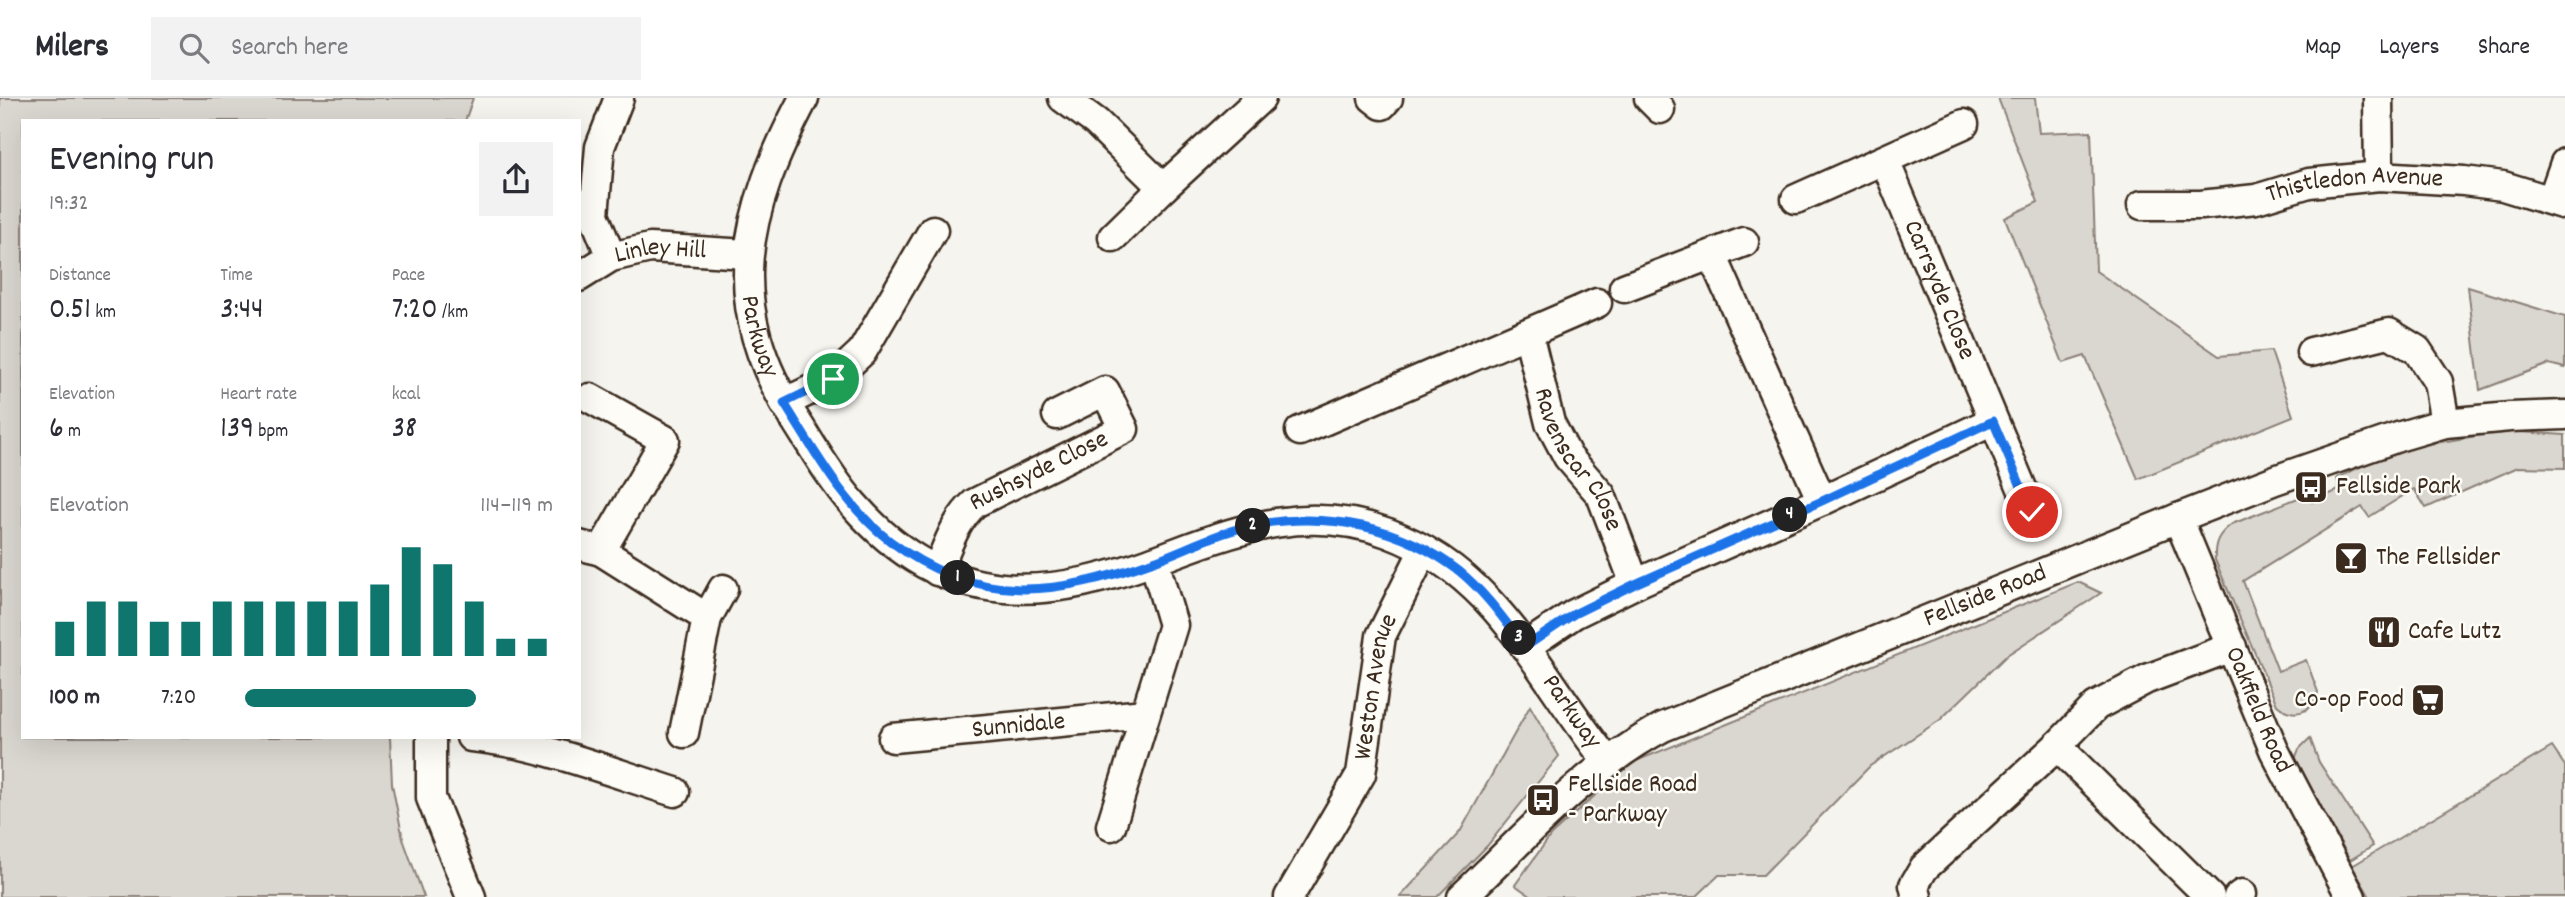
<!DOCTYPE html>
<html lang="en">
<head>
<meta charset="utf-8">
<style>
	body { margin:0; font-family:Dekko,sans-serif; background:#f2f2f3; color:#2b2b33; height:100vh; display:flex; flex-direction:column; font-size:26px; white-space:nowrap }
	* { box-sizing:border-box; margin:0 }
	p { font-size:23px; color:#7c7c81 }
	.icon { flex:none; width:38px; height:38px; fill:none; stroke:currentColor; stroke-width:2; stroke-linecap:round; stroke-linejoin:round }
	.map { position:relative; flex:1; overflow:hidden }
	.details { position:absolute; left:21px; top:21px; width:560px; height:620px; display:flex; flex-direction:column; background:#fff; border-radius:0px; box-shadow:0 7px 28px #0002 }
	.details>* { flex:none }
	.pin { position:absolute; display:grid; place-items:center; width:60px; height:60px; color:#fff; margin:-30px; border:4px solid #fff; border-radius:50%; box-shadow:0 2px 7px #0007 }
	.km { position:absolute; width:35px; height:35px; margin:-18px; border-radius:50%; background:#222; color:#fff; font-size:19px; line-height:35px; text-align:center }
	.round { display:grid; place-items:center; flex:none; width:74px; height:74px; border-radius:0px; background:#f2f2f3 }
	.headline { display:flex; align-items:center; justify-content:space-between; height:119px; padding:0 28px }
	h1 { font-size:38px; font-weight:600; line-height:52px }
	.stats { display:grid; grid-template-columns:repeat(3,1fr); gap:10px; height:119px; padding:7px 28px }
	.stats div { display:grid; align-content:center }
	.stats b { font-size:30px; font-weight:600 }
	.stats small { font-size:19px; font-weight:400 }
	.stats p { font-size:19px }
	.chart { height:196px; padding:14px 28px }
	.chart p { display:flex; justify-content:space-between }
	.chart svg { width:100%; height:126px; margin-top:7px; stroke:#0f766e; stroke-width:6 }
	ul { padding:0 28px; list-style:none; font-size:23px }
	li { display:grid; grid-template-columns:112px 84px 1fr; align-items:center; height:52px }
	li i { height:18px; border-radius:9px; background:#0f766e }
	header { display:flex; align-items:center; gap:42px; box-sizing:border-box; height:98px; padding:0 35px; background:#fff; border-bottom:2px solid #e1e1e2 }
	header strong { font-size:33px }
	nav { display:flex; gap:38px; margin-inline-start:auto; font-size:24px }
	.search { width:490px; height:63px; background:#f2f2f3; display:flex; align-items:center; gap:18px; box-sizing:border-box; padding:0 24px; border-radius:0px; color:#7c7c81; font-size:26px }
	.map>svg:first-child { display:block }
	.green { fill:#dad6d0; stroke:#8a8077; stroke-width:2 }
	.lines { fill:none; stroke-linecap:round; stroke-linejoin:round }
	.minor-casing { stroke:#3b2a1e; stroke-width:33 }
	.minor { stroke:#fdfcf7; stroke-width:28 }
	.route-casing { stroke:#fff; stroke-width:14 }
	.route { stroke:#1a73e8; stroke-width:9 }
	.labels { text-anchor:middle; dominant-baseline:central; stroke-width:5; stroke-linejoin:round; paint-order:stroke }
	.street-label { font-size:26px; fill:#3b2a1e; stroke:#fdfcf7 }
	.poi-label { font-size:26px; fill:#3b2a1e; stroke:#fdfcf7; text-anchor:start }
</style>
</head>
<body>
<header>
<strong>Milers</strong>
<div class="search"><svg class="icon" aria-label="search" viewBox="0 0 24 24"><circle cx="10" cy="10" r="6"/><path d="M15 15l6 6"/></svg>Search here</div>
<nav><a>Map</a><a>Layers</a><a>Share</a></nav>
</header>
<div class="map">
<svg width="2565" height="799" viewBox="0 0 2565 799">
	<rect width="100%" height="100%" fill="#f5f4ee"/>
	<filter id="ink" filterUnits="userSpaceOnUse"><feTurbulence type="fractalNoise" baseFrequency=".0143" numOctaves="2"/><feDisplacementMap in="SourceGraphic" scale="14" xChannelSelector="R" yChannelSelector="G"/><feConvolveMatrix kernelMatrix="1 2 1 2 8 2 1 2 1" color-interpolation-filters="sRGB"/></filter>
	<g filter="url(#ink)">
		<g class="green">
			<polygon points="0,0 473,0 465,23 23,23 23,639 390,639 392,686 403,741 424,799 0,799"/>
			<polygon points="1998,0 2035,0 2039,35 2091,33 2096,173 2219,258 2271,253 2293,318 2138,381 2085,258 2063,265 2005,120 2038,104"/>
			<polygon points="2468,189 2565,219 2565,270 2549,266 2480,292"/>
			<path d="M 2505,333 L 2565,337 L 2565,370 L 2518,369 L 2426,410 L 2414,391 L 2369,419 L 2362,409 L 2243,483 L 2278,573 L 2306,562 L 2318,594 C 2313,615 2294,621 2277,607 L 2215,462 C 2214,445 2218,436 2232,426 L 2308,396 L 2312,404 L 2339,392 L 2337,380 L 2395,352 Z"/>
			<polygon points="2078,484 2101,495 2007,557 1940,622 1870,668 1763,777 1719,777 1696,799 1532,799 1515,787 1551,737 1631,665"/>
			<polygon points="1530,608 1559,658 1487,748 1437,799 1400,799 1460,734"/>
			<polygon points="2310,640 2319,664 2373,748 2350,762 2295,661 2299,651"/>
			<polygon points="2552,649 2565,668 2565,799 2370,799 2352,768"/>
		</g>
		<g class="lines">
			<g class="minor-casing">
				<g id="minor">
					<path id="s1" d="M 804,0 C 743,116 720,206 796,323 C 814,351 831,381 853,406 C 948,515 1049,504 1172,456 C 1244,428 1312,407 1388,435 C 1499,476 1539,579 1608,664"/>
					<polyline points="1063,0 1096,24 1163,90"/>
					<polyline points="1373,0 1382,7 1388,0"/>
					<polyline points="1649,0 1660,11"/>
					<polyline points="2378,0 2379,78"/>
					<path id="s2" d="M 1885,63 L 2032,414"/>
					<polyline points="1796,101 1964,26"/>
					<polyline points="2552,102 2565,65"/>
					<path id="s3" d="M 2142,107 L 2201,107 L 2256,101 L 2309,85 L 2379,78 L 2464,83 L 2503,88 L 2565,107"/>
					<polyline points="1113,139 1163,90 1261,0"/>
					<polyline points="1712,157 1822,403"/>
					<polyline points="611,159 594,117 600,49 619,0"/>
					<path id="s4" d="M 579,179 L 611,159 L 650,150 L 747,156"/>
					<polyline points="1624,190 1744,144"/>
					<path id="s5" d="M 1528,235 L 1550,325 L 1568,359 L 1601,397 L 1635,486"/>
					<polyline points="2311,254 2389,235 2417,252 2438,284 2445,325"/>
					<polyline points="590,300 665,342 601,453"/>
					<polyline points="784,305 833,281 862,254 933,132"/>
					<polyline points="1300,333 1597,205"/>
					<path id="s6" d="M 2178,420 L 2274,652 L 2351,799"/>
					<polyline points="579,447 601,453 707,520"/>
					<path id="s7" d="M 937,473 C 948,447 955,423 975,405 L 1124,331 L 1105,293 L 1057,317"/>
					<polyline points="1525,549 1574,516 1635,486 1822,403 1993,323"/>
					<polyline points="684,635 707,520 723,491"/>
					<polyline points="431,639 431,700 471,799"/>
					<path d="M 471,639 C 539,645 610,674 675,694"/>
					<path id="s8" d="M 893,640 L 1145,616"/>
					<polyline points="2057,648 2210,799"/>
					<polyline points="1111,728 1173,527 1154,463"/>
					<path id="s9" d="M 1289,799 L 1361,676 L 1381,538 L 1424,452"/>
					<path id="s10" d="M 1462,799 C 1525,739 1586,670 1663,629 L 2178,420 L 2275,382 L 2401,338 L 2445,325 L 2510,319 L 2565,317"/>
					<polyline points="1917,799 1914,787 1924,770 2057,648 2096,608 2147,581 2232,549"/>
					<polyline points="2238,799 2242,796"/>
				</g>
			</g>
			<use href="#minor" class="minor"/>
		</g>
	</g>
	<g class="lines" filter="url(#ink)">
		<g class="route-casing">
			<path id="route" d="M 833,281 L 784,305 C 814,352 844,408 890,443 C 978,509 1057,498 1154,463 C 1189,450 1223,432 1259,426 C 1330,414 1402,429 1459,473 C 1485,494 1505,523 1525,549 L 1574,516 L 1635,486 L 1822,403 L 1993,323 L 2032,414"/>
		</g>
		<use href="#route" class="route"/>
	</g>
	<defs>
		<g id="bus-square" transform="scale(1.75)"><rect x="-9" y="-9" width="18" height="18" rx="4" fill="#3b2a1e" stroke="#fdfcf7"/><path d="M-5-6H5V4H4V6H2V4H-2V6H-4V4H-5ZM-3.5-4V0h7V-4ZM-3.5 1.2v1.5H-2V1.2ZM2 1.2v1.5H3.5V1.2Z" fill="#fff"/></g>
		<g id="bar-square" transform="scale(1.75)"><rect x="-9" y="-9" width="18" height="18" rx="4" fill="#3b2a1e" stroke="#fdfcf7"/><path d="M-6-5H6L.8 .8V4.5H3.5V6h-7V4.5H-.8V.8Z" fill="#fff"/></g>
		<g id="restaurant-square" transform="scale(1.75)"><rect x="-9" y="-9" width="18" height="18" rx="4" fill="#3b2a1e" stroke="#fdfcf7"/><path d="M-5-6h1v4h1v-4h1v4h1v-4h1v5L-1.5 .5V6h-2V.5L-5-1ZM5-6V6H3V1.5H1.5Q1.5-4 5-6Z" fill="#fff"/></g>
		<g id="supermarket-square" transform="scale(1.75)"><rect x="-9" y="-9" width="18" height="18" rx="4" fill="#3b2a1e" stroke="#fdfcf7"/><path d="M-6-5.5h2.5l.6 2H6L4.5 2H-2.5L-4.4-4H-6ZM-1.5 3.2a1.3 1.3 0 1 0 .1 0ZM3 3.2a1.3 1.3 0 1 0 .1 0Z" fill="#fff"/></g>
	</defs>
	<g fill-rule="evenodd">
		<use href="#bus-square" x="2311" y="389"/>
		<use href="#bar-square" x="2351" y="460"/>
		<use href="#restaurant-square" x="2384" y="534"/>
		<use href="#supermarket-square" x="2428" y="602"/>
		<use href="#bus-square" x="1543" y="702"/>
	</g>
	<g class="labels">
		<g class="street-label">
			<text stroke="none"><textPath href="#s3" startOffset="215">Thistledon Avenue</textPath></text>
			<text stroke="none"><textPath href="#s4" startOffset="88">Linley Hill</textPath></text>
			<text stroke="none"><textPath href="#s2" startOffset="140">Carrsyde Close</textPath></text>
			<text stroke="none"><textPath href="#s1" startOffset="250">Parkway</textPath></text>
			<text stroke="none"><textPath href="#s5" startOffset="138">Ravenscar Close</textPath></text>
			<text stroke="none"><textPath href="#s7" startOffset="150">Rushsyde Close</textPath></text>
			<text stroke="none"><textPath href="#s10" startOffset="612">Fellside Road</textPath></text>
			<text stroke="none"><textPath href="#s9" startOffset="231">Weston Avenue</textPath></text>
			<text stroke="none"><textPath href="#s6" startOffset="208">Oakfield Road</textPath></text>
			<text stroke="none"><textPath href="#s1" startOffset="1278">Parkway</textPath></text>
			<text stroke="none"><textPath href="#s8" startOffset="126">Sunnidale</textPath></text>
		</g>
		<g class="poi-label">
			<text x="2336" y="389">Fellside Park</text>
			<text x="2376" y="460">The Fellsider</text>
			<text x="2408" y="534">Cafe Lutz</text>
			<text x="2404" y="602" text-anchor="end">Co-op Food</text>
			<text x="1568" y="687">Fellside Road<tspan x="1568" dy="30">- Parkway</tspan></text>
		</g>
	</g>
</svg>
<div class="pin" style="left:833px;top:281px;background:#1e9e55"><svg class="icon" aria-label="arrive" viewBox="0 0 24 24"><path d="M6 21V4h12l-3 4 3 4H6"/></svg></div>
<div class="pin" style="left:2032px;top:414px;background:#d93025"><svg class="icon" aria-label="check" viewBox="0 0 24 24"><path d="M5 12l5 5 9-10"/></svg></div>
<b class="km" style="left:958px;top:480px">1</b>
<b class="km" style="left:1253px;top:428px">2</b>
<b class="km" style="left:1519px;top:540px">3</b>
<b class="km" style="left:1790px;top:417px">4</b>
<section class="details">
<div class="headline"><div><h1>Evening run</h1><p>19:32</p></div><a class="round"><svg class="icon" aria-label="share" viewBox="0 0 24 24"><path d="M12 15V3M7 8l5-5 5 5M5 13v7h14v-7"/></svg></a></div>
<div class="stats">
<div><p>Distance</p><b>0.51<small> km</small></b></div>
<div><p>Time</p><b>3:44</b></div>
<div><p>Pace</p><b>7:20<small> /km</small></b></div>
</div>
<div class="stats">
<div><p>Elevation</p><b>6<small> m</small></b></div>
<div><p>Heart rate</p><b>139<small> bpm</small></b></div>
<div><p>kcal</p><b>38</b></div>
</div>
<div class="chart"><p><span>Elevation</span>114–119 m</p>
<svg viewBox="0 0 160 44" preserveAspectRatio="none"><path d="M5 44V32M15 44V25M25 44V25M35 44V32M45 44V32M55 44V25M65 44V25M75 44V25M85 44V25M95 44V25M105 44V19M115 44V6M125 44V12M135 44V25M145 44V38M155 44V38"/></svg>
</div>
<ul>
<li><b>100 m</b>7:20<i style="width:75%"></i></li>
</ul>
</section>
</div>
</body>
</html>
